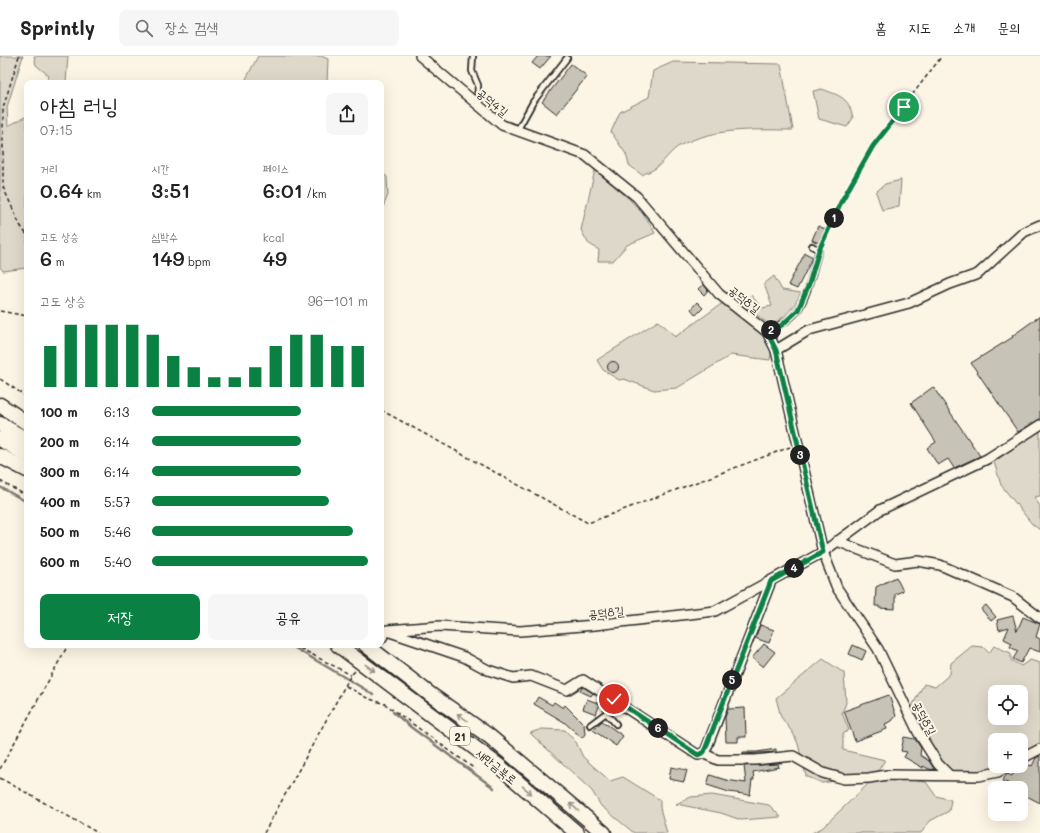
<!DOCTYPE html>
<html lang="ko">
<head>
<meta charset="utf-8">
<style>
	body { margin:0; font-family:Mali,"Poor Story",sans-serif; background:#f6f6f6; color:#222; height:100vh; display:flex; flex-direction:column; font-size:15px; white-space:nowrap }
	* { box-sizing:border-box; margin:0 }
	p { font-size:13px; color:#767676 }
	.icon { flex:none; width:22px; height:22px; fill:none; stroke:currentColor; stroke-width:2; stroke-linecap:round; stroke-linejoin:round }
	.map { position:relative; flex:1; overflow:hidden }
	.drawer { position:absolute; left:24px; top:24px; width:360px; height:568px; display:flex; flex-direction:column; background:#fff; border-radius:8px; box-shadow:0 4px 16px #0002 }
	.drawer>* { flex:none }
	.tools { position:absolute; left:988px; top:629px; display:grid; gap:8px }
	.tools a { display:grid; place-items:center; width:40px; height:40px; border-radius:8px; background:#fff; box-shadow:0 4px 16px #0002; font-size:20px }
	.pin { position:absolute; display:grid; place-items:center; width:34px; height:34px; color:#fff; margin:-17px; border:2px solid #fff; border-radius:50%; box-shadow:0 1px 4px #0007 }
	.km { position:absolute; width:20px; height:20px; margin:-10px; border-radius:50%; background:#222; color:#fff; font-size:11px; line-height:20px; text-align:center }
	.round { display:grid; place-items:center; flex:none; width:42px; height:42px; border-radius:8px; background:#f6f6f6 }
	.headline { display:flex; align-items:center; justify-content:space-between; height:68px; padding:0 16px }
	h1 { font-size:22px; font-weight:600; line-height:30px }
	.figures { display:grid; grid-template-columns:repeat(3,1fr); gap:6px; height:68px; padding:4px 16px }
	.figures div { display:grid; align-content:center }
	.figures b { font-size:20px; font-weight:600 }
	.figures small { font-size:11px; font-weight:400 }
	.figures p { font-size:11px }
	.chart { height:112px; padding:8px 16px }
	.chart p { display:flex; justify-content:space-between }
	.chart svg { width:100%; height:72px; margin-top:4px; stroke:#0b8043; stroke-width:6 }
	.cta { display:flex; gap:8px; margin-top:auto; padding:8px 16px }
	.cta a { flex:1; height:46px; border-radius:8px; background:#0b8043; color:#fff; font-size:16px; font-weight:600; line-height:46px; text-align:center }
	.cta a+a { background:#f6f6f6; color:#222 }
	ul { padding:0 16px; list-style:none; font-size:13px }
	li { display:grid; grid-template-columns:64px 48px 1fr; align-items:center; height:30px }
	li i { height:10px; border-radius:5px; background:#0b8043 }
	header { display:flex; align-items:center; gap:24px; box-sizing:border-box; height:56px; padding:0 20px; background:#fff; border-bottom:1px solid #e0e0e0 }
	header strong { font-size:19px }
	nav { display:flex; gap:22px; margin-inline-start:auto; font-size:14px }
	.search { width:280px; height:36px; background:#f6f6f6; display:flex; align-items:center; gap:10px; box-sizing:border-box; padding:0 14px; border-radius:8px; color:#767676; font-size:15px }
	.map>svg:first-child { display:block }
	.green { fill:#ded8ca; stroke:#84827a; fill-rule:evenodd }
	.lines { fill:none; stroke-linecap:round; stroke-linejoin:round }
	.stream { stroke:#7d7b74; stroke-width:2.5 }
	.building { fill:#c8c3b7; stroke:#2b2b2b }
	.service-casing { stroke:#2b2b2b; stroke-width:8 }
	.minor-casing { stroke:#2b2b2b; stroke-width:12 }
	.trunk-casing { stroke:#2b2b2b; stroke-width:17 }
	.path { stroke:#2b2b2b; stroke-width:1.5; stroke-dasharray:4 3; stroke-linecap:butt }
	.service { stroke:#fcf5e5; stroke-width:4.5 }
	.minor { stroke:#fcf5e5; stroke-width:9 }
	.trunk { stroke:#fcf5e5; stroke-width:14 }
	.oneway { stroke:#949088 }
	.route-casing { stroke:#fff; stroke-width:8 }
	.route { stroke:#0b8043; stroke-width:5 }
	.labels { text-anchor:middle; dominant-baseline:central; stroke-width:4; stroke-linejoin:round; paint-order:stroke }
	.shield { fill:#fcf5e5; stroke:#6a6863; stroke-width:1 }
	.shield-label { font-size:11px; font-weight:bold; fill:#2b2b2b }
	.street-label { font-size:12px; fill:#2b2b2b; stroke:#fcf5e5 }
</style>
</head>
<body>
<header>
<strong>Sprintly</strong>
<div class="search"><svg class="icon" aria-label="search" viewBox="0 0 24 24"><circle cx="10" cy="10" r="6"/><path d="M15 15l6 6"/></svg>장소 검색</div>
<nav><a>홈</a><a>지도</a><a>소개</a><a>문의</a></nav>
</header>
<div class="map">
<svg width="1040" height="777" viewBox="0 0 1040 777">
	<rect width="100%" height="100%" fill="#fcf5e5"/>
	<filter id="ink" filterUnits="userSpaceOnUse"><feTurbulence type="fractalNoise" baseFrequency=".025" numOctaves="2"/><feDisplacementMap in="SourceGraphic" scale="8" xChannelSelector="R" yChannelSelector="G"/><feConvolveMatrix kernelMatrix="1 2 1 2 8 2 1 2 1" color-interpolation-filters="sRGB"/></filter>
	<g filter="url(#ink)">
		<g class="green">
			<polygon points="0,0 23,0 7,51 8,70 27,60 27,212 3,215 0,211"/>
			<polygon points="34,0 68,0 66,27 46,27 49,20 36,9"/>
			<polygon points="258,0 321,0 328,3 327,27 248,27 246,23"/>
			<path d="M 673,6 L 781,8 L 793,74 C 753,74 718,71 681,89 C 671,94 665,105 656,112 C 652,115 647,116 642,119 L 629,109 L 626,98 L 611,76 L 620,56 L 649,41 L 653,15 Z"/>
			<path d="M 822,33 C 840,40 849,41 853,62 L 847,71 L 819,63 L 813,35 Z"/>
			<path d="M 595,114 C 617,133 642,150 655,177 L 627,189 L 613,205 L 598,205 L 599,194 L 588,187 L 581,174 Z"/>
			<polygon points="381,115 387,121 388,139 381,156"/>
			<polygon points="901,124 899,150 882,154 876,136 885,128"/>
			<path d="M 774,220 L 782,234 L 801,237 C 793,253 786,261 770,269 L 742,248 L 751,239 L 762,252 L 772,250 L 764,228 Z"/>
			<polygon points="724,246 763,278 772,293 770,304 731,299 677,332 654,334 624,323 619,324 603,314 597,304 658,265 669,274 675,281"/>
			<polygon points="1040,373 1040,440 1034,441 1040,450 1040,474 1032,468 1001,429 994,406"/>
			<path d="M 972,590 L 983,591 L 989,597 L 994,590 L 1011,597 L 1011,604 L 1021,610 L 1030,604 L 1040,607 L 1040,696 L 1021,698 L 1021,684 L 995,684 L 995,710 L 998,710 L 994,714 C 983,715 970,718 959,717 C 938,714 918,668 912,650 L 924,628 L 935,631 L 950,618 L 951,607 ZM 995,636 L 1021,636 L 1021,662 L 995,662 Z"/>
			<polygon points="823,603 844,617 846,647 842,657 849,674 843,678 843,694 885,704 876,718 849,720 838,718 835,725 822,727 806,720 798,688 793,677 781,661 776,642"/>
			<polygon points="542,673 565,674 576,686 583,701 610,725 623,721 660,744 660,752 667,777 634,777 601,750 592,735 530,677"/>
			<polygon points="903,723 926,726 936,740 951,744 949,755 930,765 921,777 812,777 822,772 870,726"/>
			<polygon points="712,739 769,749 781,761 741,764 721,757 676,748 691,741"/>
		</g>
		<g class="lines">
			<g class="stream">
				<polyline points="0,431 27,446"/>
				<polyline points="290,589 366,634 373,639"/>
				<polyline points="393,656 412,672 494,732"/>
			</g>
		</g>
		<g class="building">
			<polygon points="538,0 551,0 540,13 532,7"/>
			<polygon points="571,8 587,20 557,58 542,46"/>
			<polygon points="818,170 825,173 819,187 812,184"/>
			<polygon points="805,197 813,201 797,233 788,229"/>
			<polygon points="703,228 708,234 704,239 698,233"/>
			<polygon points="697,246 703,252 696,259 691,253"/>
			<polygon points="1040,260 1040,363 1018,376 971,307 1013,281 1012,280"/>
			<circle cx="613" cy="311" r="5.5"/>
			<polygon points="933,331 980,400 954,412 948,403 938,409 927,392 936,386 911,347"/>
			<polygon points="896,521 903,535 895,538 895,553 879,552 879,550 875,550 876,531"/>
			<polygon points="986,549 996,561 991,565 981,553"/>
			<polygon points="1013,560 1017,575 1023,561 1040,568 1036,581 1040,583 1040,596 1029,592 1021,607 1013,603 1018,595 1010,591 1012,587 1004,583 1009,571 999,574 997,564"/>
			<polygon points="760,569 774,574 769,587 755,582"/>
			<polygon points="764,588 775,596 763,611 752,602"/>
			<polygon points="853,589 866,595 862,604 849,598"/>
			<polygon points="583,631 593,637 591,640 580,635"/>
			<polygon points="889,639 896,660 892,665 885,668 887,673 855,685 844,655"/>
			<polygon points="538,641 552,649 554,646 563,652 565,649 584,668 585,678 582,682 564,666 534,648"/>
			<polygon points="587,643 600,648 596,658 583,653"/>
			<polygon points="745,652 746,681 738,681 738,686 726,686 725,661 728,653"/>
			<polygon points="602,665 623,680 616,690 593,674"/>
			<polygon points="904,681 915,683 921,692 920,699 929,705 935,714 929,713 923,710 923,712 904,701 907,696 901,695"/>
			<polygon points="776,693 776,696 743,698 743,696 757,696"/>
			<polygon points="1040,700 1040,747 1021,737 1021,732 1011,732 1007,730 1008,727 1002,725 1007,718 1012,720 1015,714 1021,717 1026,708 1032,710 1036,702"/>
			<polygon points="778,708 779,711 753,716 754,724 752,724 750,739 729,736 707,729 710,719 726,724 746,727 744,710"/>
			<polygon points="671,711 687,714 684,726 669,723"/>
		</g>
		<g class="lines">
			<g class="service-casing">
				<g id="service">
					<polyline points="473,0 472,15 478,29 477,47"/>
					<polyline points="517,75 533,46 567,2"/>
					<path d="M 767,276 C 778,270 791,264 798,254 C 809,237 813,213 819,194 L 812,190"/>
					<polyline points="614,643 606,657 616,668"/>
					<polyline points="590,669 606,657"/>
				</g>
			</g>
			<g class="minor-casing">
				<g id="minor">
					<polyline points="420,0 502,69 585,99 637,141 719,238 767,276 776,294 823,496 837,532 878,593 918,676 938,708 949,719"/>
					<polyline points="776,294 809,274 909,247 950,228 978,218 1024,176 1040,169"/>
					<polyline points="837,485 895,508 918,505 940,509 1013,541 1040,562"/>
					<polyline points="390,576 464,601 488,614 513,622 531,620 567,634 583,624 698,699 705,696 771,525"/>
					<polyline points="381,583 387,574 440,570 520,575 595,569 715,555 823,496 880,454 987,403 1040,369"/>
					<polyline points="702,697 718,704 755,704 793,700 823,717 844,723 869,722 887,719 979,720 998,716 1009,710"/>
					<polyline points="1021,703 1040,693"/>
				</g>
			</g>
			<g class="trunk-casing">
				<g id="trunk">
					<polyline points="0,349 27,367"/>
					<polyline points="0,368 27,384"/>
					<polyline points="0,383 27,399"/>
					<polyline points="0,400 27,414"/>
					<polyline points="338,589 499,710 577,777"/>
					<polyline points="366,589 431,639 489,680 604,777"/>
				</g>
			</g>
			<g class="path">
				<polyline points="19,0 3,52 3,131 20,169 27,179"/>
				<polyline points="822,188 841,146 873,90 942,0"/>
				<polyline points="0,255 27,260"/>
				<polyline points="0,323 27,341"/>
				<polyline points="381,354 588,467 790,391"/>
				<polyline points="0,425 27,440"/>
				<polyline points="294,589 351,619"/>
				<polyline points="346,630 367,642 385,648 475,713"/>
				<polyline points="0,713 68,589"/>
				<polyline points="0,722 98,777"/>
				<polyline points="264,777 351,619 355,615"/>
			</g>
			<use href="#service" class="service"/>
			<use href="#minor" class="minor"/>
			<use href="#trunk" class="trunk"/>
		</g>
		<defs><path id="oneway-shaft" d="M-6 0H5M1.5-3L5.5 0L1.5 3" fill="none" stroke-width="1.6" stroke-linecap="round" stroke-linejoin="round"/></defs>
		<g class="oneway">
			<use href="#oneway-shaft" transform="translate(370 612) rotate(37)"/>
			<use href="#oneway-shaft" transform="translate(462 661) rotate(-145)"/>
			<use href="#oneway-shaft" transform="translate(527 734) rotate(41)"/>
			<use href="#oneway-shaft" transform="translate(574 751) rotate(-141)"/>
		</g>
	</g>
	<g class="lines" filter="url(#ink)">
		<g class="route-casing">
			<polyline id="route" points="614,643 698,699 704,696 771,525 823,496 776,294 767,276 782,269 798,254 809,228 819,194 841,146 873,90 904,51"/>
		</g>
		<use href="#route" class="route"/>
	</g>
	<g class="labels">
		<rect class="shield" x="450" y="671" width="20" height="18" rx="3"/>
		<g class="shield-label">
			<text x="460" y="680">21</text>
		</g>
		<g class="street-label">
			<text transform="translate(493 46) rotate(39)">공덕4길</text>
			<text transform="translate(745 243) rotate(38)">공덕8길</text>
			<text transform="translate(606 556) rotate(-6)">공덕8길</text>
			<text transform="translate(925 662) rotate(62)">공덕8길</text>
			<text transform="translate(497 710) rotate(39)">새만금북로</text>
		</g>
	</g>
</svg>
<div class="tools">
<a><svg class="icon" aria-label="locate" viewBox="0 0 24 24"><circle cx="12" cy="12" r="6"/><path d="M12 2v4M12 18v4M2 12h4M18 12h4"/></svg></a>
<a>+</a>
<a>−</a>
</div>
<div class="pin" style="left:904px;top:51px;background:#1e9e55"><svg class="icon" aria-label="arrive" viewBox="0 0 24 24"><path d="M6 21V4h12l-3 4 3 4H6"/></svg></div>
<div class="pin" style="left:614px;top:643px;background:#d93025"><svg class="icon" aria-label="check" viewBox="0 0 24 24"><path d="M5 12l5 5 9-10"/></svg></div>
<b class="km" style="left:834px;top:162px">1</b>
<b class="km" style="left:771px;top:274px">2</b>
<b class="km" style="left:800px;top:399px">3</b>
<b class="km" style="left:794px;top:512px">4</b>
<b class="km" style="left:732px;top:624px">5</b>
<b class="km" style="left:658px;top:672px">6</b>
<section class="drawer">
<div class="headline"><div><h1>아침 러닝</h1><p>07:15</p></div><a class="round"><svg class="icon" aria-label="share" viewBox="0 0 24 24"><path d="M12 15V3M7 8l5-5 5 5M5 13v7h14v-7"/></svg></a></div>
<div class="figures">
<div><p>거리</p><b>0.64<small> km</small></b></div>
<div><p>시간</p><b>3:51</b></div>
<div><p>페이스</p><b>6:01<small> /km</small></b></div>
</div>
<div class="figures">
<div><p>고도 상승</p><b>6<small> m</small></b></div>
<div><p>심박수</p><b>149<small> bpm</small></b></div>
<div><p>kcal</p><b>49</b></div>
</div>
<div class="chart"><p><span>고도 상승</span>96–101 m</p>
<svg viewBox="0 0 160 44" preserveAspectRatio="none"><path d="M5 44V19M15 44V6M25 44V6M35 44V6M45 44V6M55 44V12M65 44V25M75 44V32M85 44V38M95 44V38M105 44V32M115 44V19M125 44V12M135 44V12M145 44V19M155 44V19"/></svg>
</div>
<ul>
<li><b>100 m</b>6:13<i style="width:69%"></i></li>
<li><b>200 m</b>6:14<i style="width:69%"></i></li>
<li><b>300 m</b>6:14<i style="width:69%"></i></li>
<li><b>400 m</b>5:57<i style="width:82%"></i></li>
<li><b>500 m</b>5:46<i style="width:93%"></i></li>
<li><b>600 m</b>5:40<i style="width:100%"></i></li>
</ul>
<div class="cta"><a>저장</a><a>공유</a></div>
</section>
</div>
</body>
</html>
